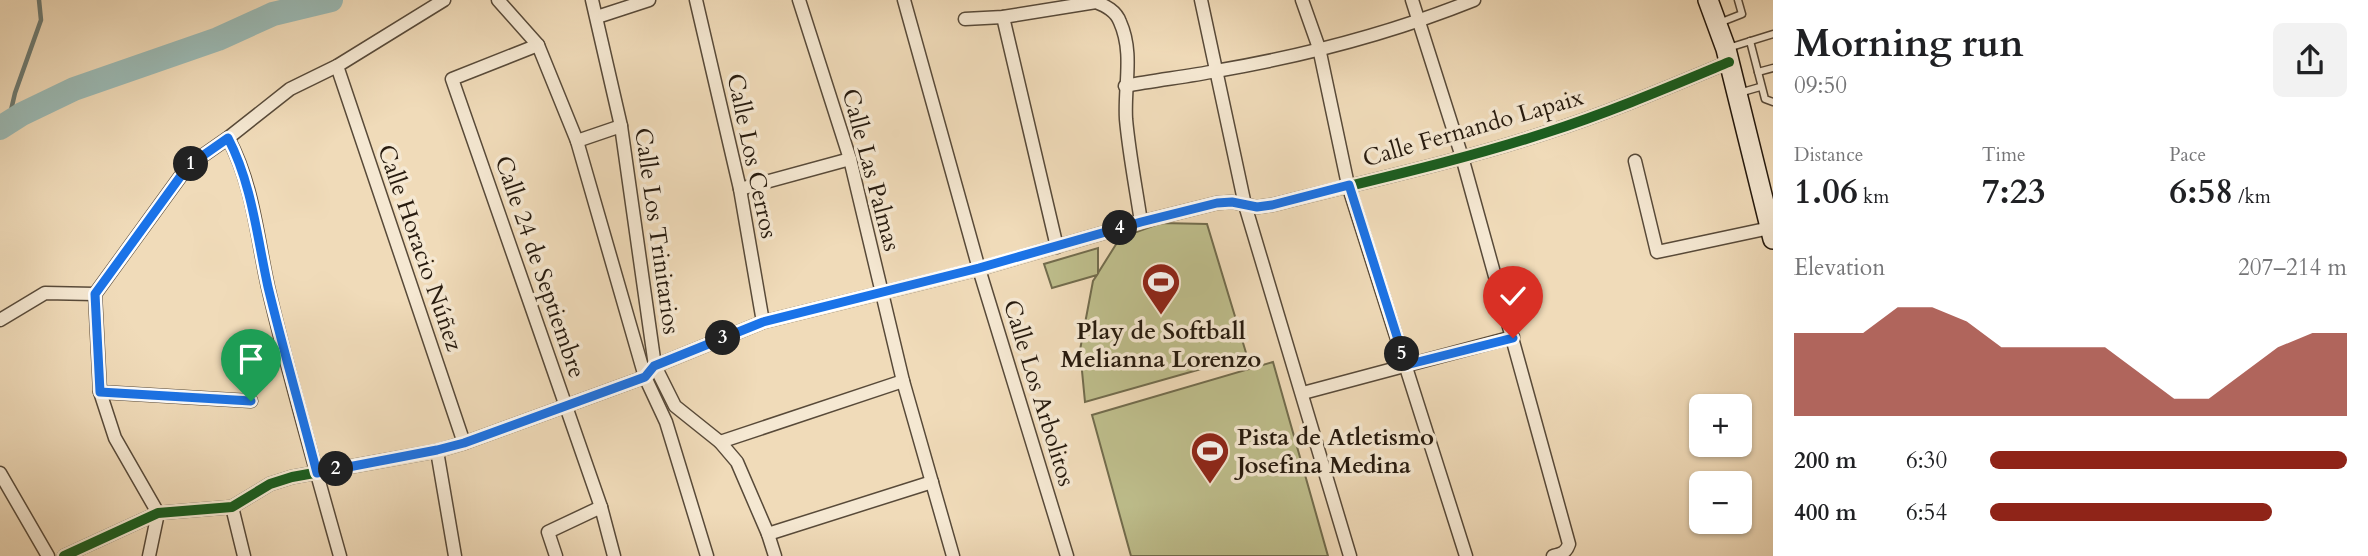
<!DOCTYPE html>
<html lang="en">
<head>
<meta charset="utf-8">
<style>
	body { margin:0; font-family:Cardo,serif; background:#f2f2f2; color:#202124; height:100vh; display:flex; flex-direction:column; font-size:26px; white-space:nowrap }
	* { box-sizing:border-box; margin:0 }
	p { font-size:23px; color:#757577 }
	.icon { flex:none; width:38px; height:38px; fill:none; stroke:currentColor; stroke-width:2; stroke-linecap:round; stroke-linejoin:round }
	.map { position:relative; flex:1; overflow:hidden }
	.details { display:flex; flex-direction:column; background:#fff; width:595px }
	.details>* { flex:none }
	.controls { position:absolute; left:1689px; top:394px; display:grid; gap:14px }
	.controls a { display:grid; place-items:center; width:63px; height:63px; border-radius:10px; background:#fff; box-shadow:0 2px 5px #0004; font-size:35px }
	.pin { position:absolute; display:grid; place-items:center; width:60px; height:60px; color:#fff; margin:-72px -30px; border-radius:50% 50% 50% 0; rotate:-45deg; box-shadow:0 0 7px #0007 }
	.pin .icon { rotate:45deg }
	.km { position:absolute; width:35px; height:35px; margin:-18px; border-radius:50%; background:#222; color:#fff; font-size:19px; line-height:35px; text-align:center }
	.round { display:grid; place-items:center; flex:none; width:74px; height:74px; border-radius:10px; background:#f2f2f2 }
	.head { display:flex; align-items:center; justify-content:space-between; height:119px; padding:0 21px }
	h1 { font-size:38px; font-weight:600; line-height:52px }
	.metrics { display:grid; grid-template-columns:repeat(3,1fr); gap:10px; height:119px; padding:7px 21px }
	.metrics div { display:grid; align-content:center }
	.metrics b { font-size:35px; font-weight:600 }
	.metrics small { font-size:19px; font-weight:400 }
	.metrics p { font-size:19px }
	.chart { height:196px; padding:14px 21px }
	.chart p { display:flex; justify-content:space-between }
	.chart svg { width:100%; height:126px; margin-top:7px; fill:#8f2418; opacity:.7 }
	ul { padding:0 21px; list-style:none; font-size:23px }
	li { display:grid; grid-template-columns:112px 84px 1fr; align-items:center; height:52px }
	li i { height:18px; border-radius:9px; background:#8f2418 }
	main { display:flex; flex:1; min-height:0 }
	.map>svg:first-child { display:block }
	.green { fill:#bebe8c; stroke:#726c4d; stroke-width:2 }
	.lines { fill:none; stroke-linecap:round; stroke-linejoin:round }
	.stream { stroke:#6c7a72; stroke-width:4.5 }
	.river { stroke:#9bbab5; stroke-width:24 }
	.service-casing { stroke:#584a39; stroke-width:9 }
	.minor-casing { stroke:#584a39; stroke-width:15 }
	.secondary-casing { stroke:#261a0e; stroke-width:22 }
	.service { stroke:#f5e8d2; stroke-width:6 }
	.minor { stroke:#f5e8d2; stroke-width:12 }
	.secondary { stroke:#f5e8d2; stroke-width:19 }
	.cycleway-casing { stroke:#f5e8d2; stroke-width:15 }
	.cycleway { stroke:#1b5e20; stroke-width:10 }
	.route-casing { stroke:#fff; stroke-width:14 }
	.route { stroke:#1a73e8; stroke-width:9 }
	.labels { text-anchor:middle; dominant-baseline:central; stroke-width:7; stroke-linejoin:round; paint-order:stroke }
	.street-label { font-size:24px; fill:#261a0e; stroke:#f5e8d2 }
	.poi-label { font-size:24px; font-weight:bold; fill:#261a0e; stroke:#f5e8d2 }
</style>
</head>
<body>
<main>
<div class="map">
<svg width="1773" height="556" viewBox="0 0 1773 556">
	<rect width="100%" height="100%" fill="#f0dbb9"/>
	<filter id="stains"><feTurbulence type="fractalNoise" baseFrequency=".00286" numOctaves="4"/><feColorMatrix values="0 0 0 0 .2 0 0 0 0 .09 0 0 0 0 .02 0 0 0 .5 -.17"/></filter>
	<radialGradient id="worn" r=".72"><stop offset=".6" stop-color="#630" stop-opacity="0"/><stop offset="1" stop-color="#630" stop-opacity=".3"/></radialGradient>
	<g class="green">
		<polygon points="1161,223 1207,224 1247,356 1085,402 1080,350 1093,281 1097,275 1052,288 1044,264 1098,248 1098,273 1120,238"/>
		<polygon points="1273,362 1328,556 1131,556 1092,415"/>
	</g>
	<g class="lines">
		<polyline class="stream" points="8,123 15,93 41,20 39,0"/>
		<polyline class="river" points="0,128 22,114 74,89 218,39 273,14 331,0"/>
		<g class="service-casing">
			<g id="service">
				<polyline points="1719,23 1742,14 1738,0"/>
				<polyline points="1750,41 1765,99 1773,102"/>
				<polyline points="1728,48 1773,34"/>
				<polyline points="1758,72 1773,68"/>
				<polyline points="1739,93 1760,87"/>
			</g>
		</g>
		<g class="minor-casing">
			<g id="minor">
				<polyline points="498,0 538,45 577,141 645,377 666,422 707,556"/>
				<polyline points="592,0 621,126 655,366 675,406 720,442 737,462 768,534 775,556"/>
				<polyline points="696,0 740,189 763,322"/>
				<polyline points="799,0 850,159 903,381 953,556"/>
				<polyline points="904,0 979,269 1067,556"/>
				<polyline points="1201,0 1245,205 1350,556"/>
				<polyline points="1302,0 1319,48 1348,185 1466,556"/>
				<path d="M 1412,0 L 1462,157 L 1569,544 C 1566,553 1561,554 1553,556"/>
				<polyline points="597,17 649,0"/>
				<polyline points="1003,17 1057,247"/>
				<path d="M 965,19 L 1003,17 L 1096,2 C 1106,6 1116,11 1120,22 C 1134,53 1124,86 1126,119 C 1129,153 1136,188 1141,222"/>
				<polyline points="538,45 452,79 601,507 614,556"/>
				<polyline points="337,66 464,443"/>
				<path d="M 1125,86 C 1155,80 1186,77 1216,71 C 1303,56 1392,33 1474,0"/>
				<path d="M 228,138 C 253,184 257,237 268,287 C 289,377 315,467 340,556"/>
				<polyline points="577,141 621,126"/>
				<polyline points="1635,161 1657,252 1770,228"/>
				<polyline points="740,189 850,159"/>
				<polyline points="0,320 45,293 95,294"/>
				<polyline points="100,392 251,401"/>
				<polyline points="1303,393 1513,337"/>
				<polyline points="720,442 903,381"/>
				<polyline points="437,451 455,556"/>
				<polyline points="0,473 48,556"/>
				<polyline points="232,507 244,556"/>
				<polyline points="768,534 932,482"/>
				<path d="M 64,556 L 158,513 L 232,507 L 270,484 L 292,477 L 437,451 L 464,443 L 645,377 L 655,366 L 763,322 L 979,269 L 1141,222 L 1217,203 L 1232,202 L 1257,207 L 1272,205 C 1363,182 1456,162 1545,133 C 1608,113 1669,87 1729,62"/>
				<polyline points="149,556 158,513 115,438 100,392 95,294 188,166 228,138 290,89 337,66 444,0"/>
				<polyline points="556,556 548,532 601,507"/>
			</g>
		</g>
		<g class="secondary-casing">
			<polyline id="secondary" points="1708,0 1726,49 1773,239"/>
		</g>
		<use href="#service" class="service"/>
		<use href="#minor" class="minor"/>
		<use href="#secondary" class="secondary"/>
		<g class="cycleway-casing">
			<path id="cycleway" d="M 64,556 L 158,513 L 232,507 L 270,484 L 292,477 L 437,451 L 464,443 L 645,377 L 655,366 L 763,322 L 979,269 L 1141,222 L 1217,203 L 1232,202 L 1257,207 L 1272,205 C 1363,182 1456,162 1545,133 C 1608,113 1669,87 1729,62"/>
		</g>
		<use href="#cycleway" class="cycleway"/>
	</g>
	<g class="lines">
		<g class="route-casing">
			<path id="route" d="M 251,401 L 100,392 L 95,294 L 188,166 L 228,138 C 252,184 257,237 268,287 C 283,349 301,411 317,473 L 437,450 L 464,443 L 645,377 L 654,366 L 763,322 L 979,268 L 1141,222 L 1217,203 L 1232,202 L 1257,207 L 1272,205 L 1349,185 L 1406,365 L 1513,338"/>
		</g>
		<use href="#route" class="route"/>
	</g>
	<defs>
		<g id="stadium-pin" transform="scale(2.0125)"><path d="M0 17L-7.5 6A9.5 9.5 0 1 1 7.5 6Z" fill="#8f2418" stroke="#f5e8d2"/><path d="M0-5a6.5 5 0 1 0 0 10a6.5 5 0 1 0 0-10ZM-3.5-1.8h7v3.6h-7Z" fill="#fff"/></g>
	</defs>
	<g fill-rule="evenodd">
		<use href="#stadium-pin" x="1161" y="282"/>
		<use href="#stadium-pin" x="1210" y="451"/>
	</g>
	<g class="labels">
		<g class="street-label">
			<text transform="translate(1473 128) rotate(-16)">Calle Fernando Lapaix</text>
			<text transform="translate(752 156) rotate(78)">Calle Los Cerros</text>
			<text transform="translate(871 170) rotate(75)">Calle Las Palmas</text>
			<text transform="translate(657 231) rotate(82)">Calle Los Trinitarios</text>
			<text transform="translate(420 248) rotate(71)">Calle Horacio Núñez</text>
			<text transform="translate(540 267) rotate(71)">Calle 24 de Septiembre</text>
			<text transform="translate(1039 393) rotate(73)">Calle Los Arbolitos</text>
		</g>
		<g class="poi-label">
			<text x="1161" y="331">Play de Softball<tspan x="1161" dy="28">Melianna Lorenzo</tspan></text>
			<text x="1237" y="437" text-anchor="start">Pista de Atletismo<tspan x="1237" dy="28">Josefina Medina</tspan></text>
		</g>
	</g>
	<rect width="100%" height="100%" filter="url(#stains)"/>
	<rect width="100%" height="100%" fill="url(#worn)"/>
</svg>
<div class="controls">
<a>+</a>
<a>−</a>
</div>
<div class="pin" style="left:251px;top:401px;background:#1e9e55"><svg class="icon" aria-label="arrive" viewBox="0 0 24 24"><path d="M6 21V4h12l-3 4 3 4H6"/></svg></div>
<div class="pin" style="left:1513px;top:338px;background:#d93025"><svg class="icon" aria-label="check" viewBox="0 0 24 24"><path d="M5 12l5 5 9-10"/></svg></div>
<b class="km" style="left:191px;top:164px">1</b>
<b class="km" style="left:336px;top:469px">2</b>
<b class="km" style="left:723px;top:338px">3</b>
<b class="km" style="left:1120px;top:228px">4</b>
<b class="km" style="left:1402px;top:354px">5</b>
</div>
<section class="details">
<div class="head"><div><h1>Morning run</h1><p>09:50</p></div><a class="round"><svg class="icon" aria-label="share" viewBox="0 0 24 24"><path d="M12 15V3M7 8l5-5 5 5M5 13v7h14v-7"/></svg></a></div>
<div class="metrics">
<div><p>Distance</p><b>1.06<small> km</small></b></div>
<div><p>Time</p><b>7:23</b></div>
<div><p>Pace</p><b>6:58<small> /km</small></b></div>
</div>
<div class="chart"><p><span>Elevation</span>207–214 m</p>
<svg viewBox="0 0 160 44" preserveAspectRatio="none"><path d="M0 44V15L10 15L20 15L30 6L40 6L50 11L60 20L70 20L80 20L90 20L100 29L110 38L120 38L130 29L140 20L150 15L160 15V44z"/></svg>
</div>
<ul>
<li><b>200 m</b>6:30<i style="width:100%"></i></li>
<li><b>400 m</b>6:54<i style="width:79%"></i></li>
</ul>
</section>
</main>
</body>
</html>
